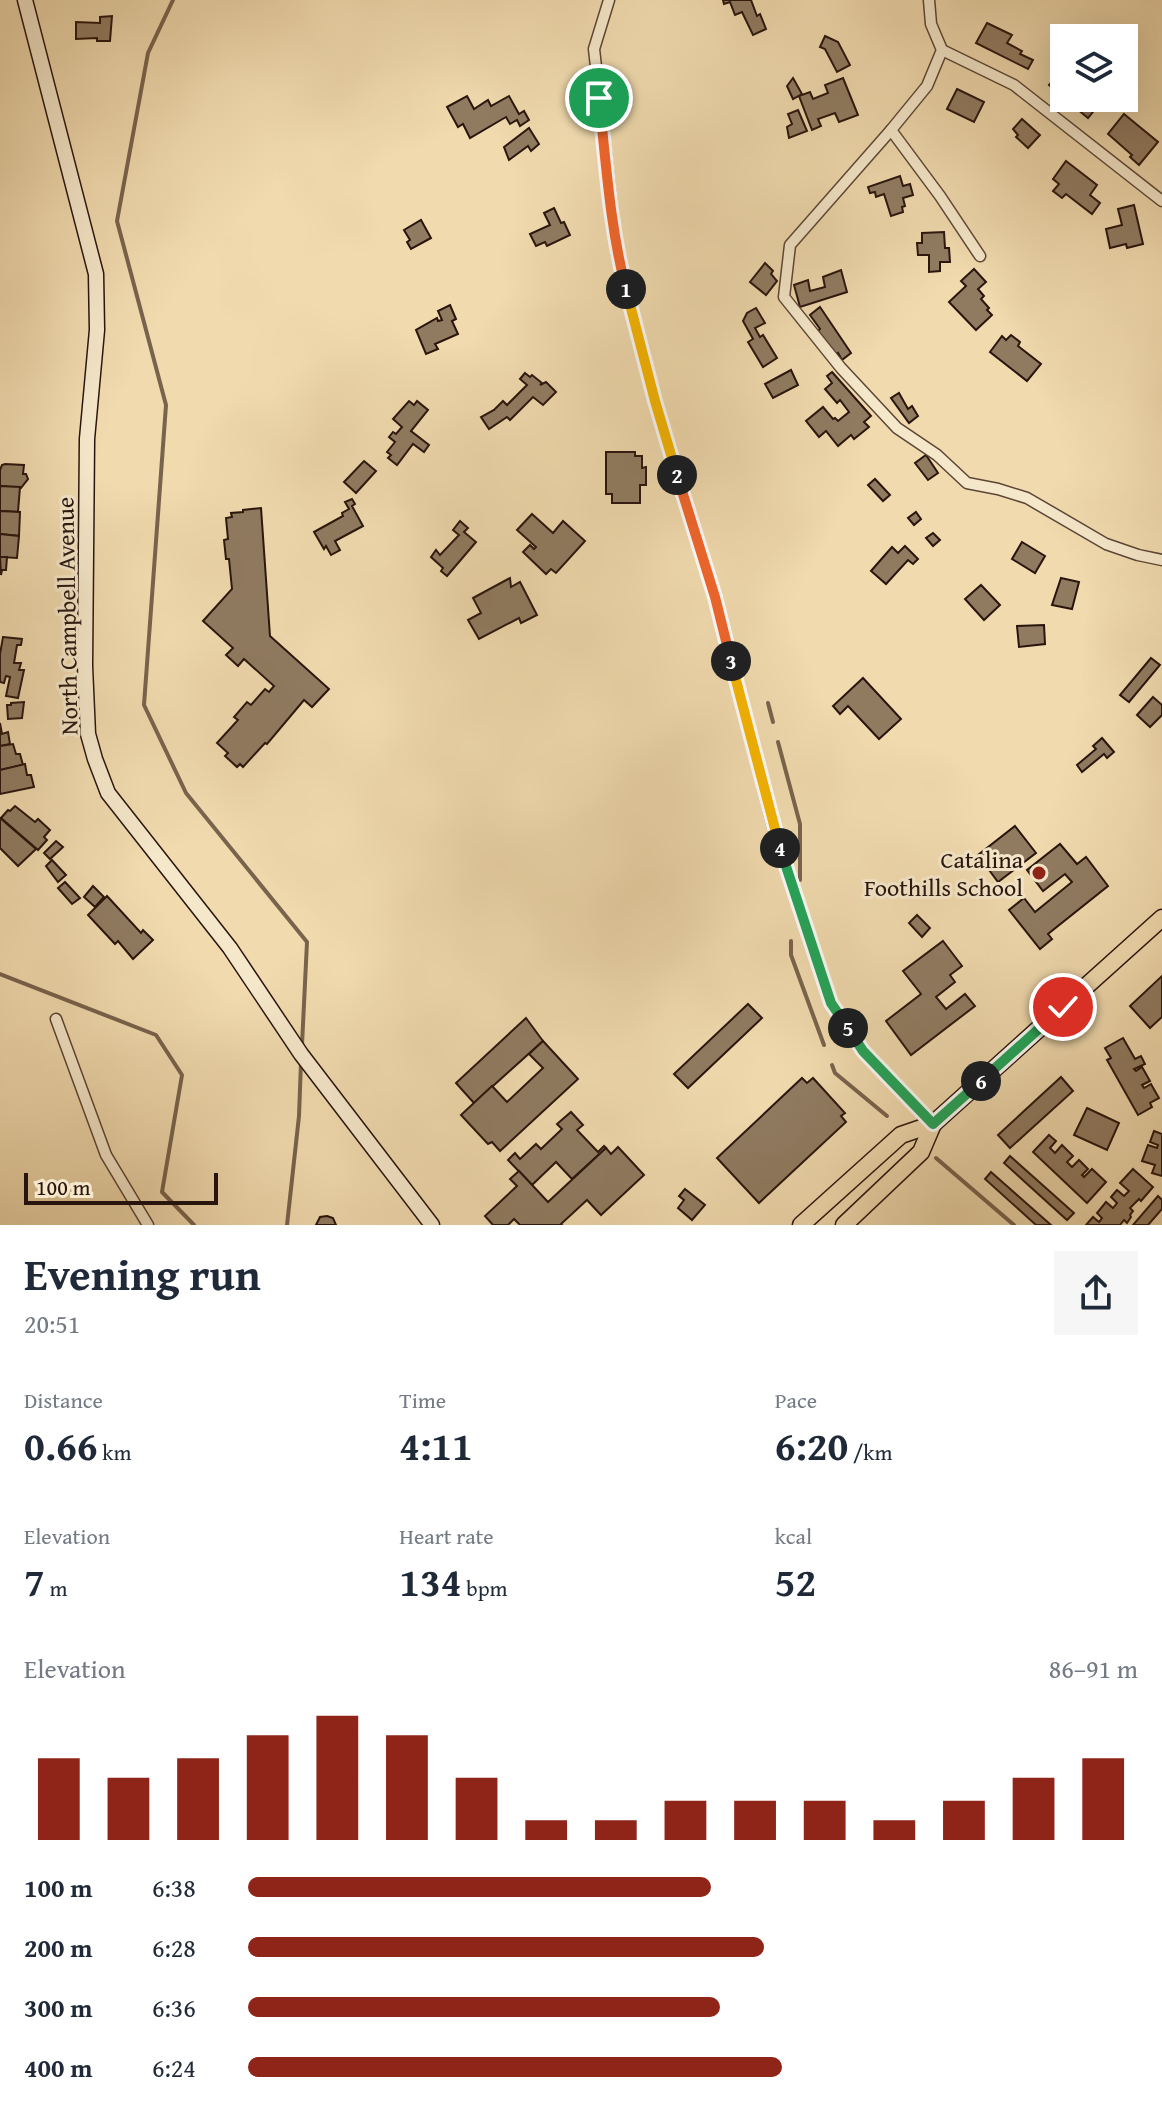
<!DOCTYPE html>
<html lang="en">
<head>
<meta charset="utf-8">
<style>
	body { margin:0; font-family:"Gentium Book Plus",serif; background:#f6f6f7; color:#1f2937; height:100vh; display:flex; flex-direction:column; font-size:30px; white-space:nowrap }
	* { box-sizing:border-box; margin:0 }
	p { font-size:26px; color:#747a83 }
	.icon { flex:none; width:44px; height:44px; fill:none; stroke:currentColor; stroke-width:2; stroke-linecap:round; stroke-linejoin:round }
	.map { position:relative; height:1225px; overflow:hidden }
	.sheet { display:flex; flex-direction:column; background:#fff; flex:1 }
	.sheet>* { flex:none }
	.tools { position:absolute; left:1050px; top:24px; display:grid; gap:16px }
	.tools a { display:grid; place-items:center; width:88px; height:88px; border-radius:0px; background:#fff; box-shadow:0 8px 32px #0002; font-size:40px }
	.scale { position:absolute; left:24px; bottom:20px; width:194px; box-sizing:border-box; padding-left:8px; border:4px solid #29150d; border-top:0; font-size:22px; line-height:28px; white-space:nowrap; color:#29150d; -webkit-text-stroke:6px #f5e7ca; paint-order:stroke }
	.pin { position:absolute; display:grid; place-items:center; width:68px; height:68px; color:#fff; margin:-34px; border:4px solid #fff; border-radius:50%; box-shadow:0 2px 8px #0007 }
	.km { position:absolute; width:40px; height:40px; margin:-20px; border-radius:50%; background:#222; color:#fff; font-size:22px; line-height:40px; text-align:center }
	.round { display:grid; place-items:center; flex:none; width:84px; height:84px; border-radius:0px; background:#f6f6f7 }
	.headline { display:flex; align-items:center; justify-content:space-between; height:136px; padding:0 24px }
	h1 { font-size:44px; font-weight:800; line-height:60px }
	.figures { display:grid; grid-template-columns:repeat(3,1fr); gap:12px; height:136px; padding:8px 24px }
	.figures div { display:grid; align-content:center }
	.figures b { font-size:40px; font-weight:800 }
	.figures small { font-size:22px; font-weight:400 }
	.figures p { font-size:22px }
	.chart { height:224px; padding:16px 24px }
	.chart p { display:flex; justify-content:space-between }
	.chart svg { width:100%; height:144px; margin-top:8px; stroke:#8f2418; stroke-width:6 }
	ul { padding:0 24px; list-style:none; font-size:26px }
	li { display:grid; grid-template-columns:128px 96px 1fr; align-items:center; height:60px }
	li i { height:20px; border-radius:10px; background:#8f2418 }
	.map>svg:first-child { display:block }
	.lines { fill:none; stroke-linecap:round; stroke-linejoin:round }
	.stream { stroke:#78634d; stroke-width:4 }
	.building { fill:#907b61; stroke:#29150d; stroke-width:2 }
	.street-casing { stroke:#5b4635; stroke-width:13 }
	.secondary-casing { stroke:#29150d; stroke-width:17 }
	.primary-casing { stroke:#29150d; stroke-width:19 }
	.street { stroke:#f5e7ca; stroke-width:10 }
	.secondary { stroke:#f5e7ca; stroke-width:14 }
	.primary { stroke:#f0daae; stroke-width:16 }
	.split-1-casing { stroke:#fff; stroke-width:16 }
	.split-2-casing { stroke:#fff; stroke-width:16 }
	.split-3-casing { stroke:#fff; stroke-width:16 }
	.split-4-casing { stroke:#fff; stroke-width:16 }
	.split-5-casing { stroke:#fff; stroke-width:16 }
	.split-6-casing { stroke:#fff; stroke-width:16 }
	.split-7-casing { stroke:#fff; stroke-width:16 }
	.split-1 { stroke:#f0652b; stroke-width:10 }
	.split-2 { stroke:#f5b400; stroke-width:10 }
	.split-3 { stroke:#f0652b; stroke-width:10 }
	.split-4 { stroke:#f5b400; stroke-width:10 }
	.split-5 { stroke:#22a559; stroke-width:10 }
	.split-6 { stroke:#22a559; stroke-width:10 }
	.split-7 { stroke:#22a559; stroke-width:10 }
	.poi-dot { fill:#8f2418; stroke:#f5e7ca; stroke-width:3 }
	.labels { text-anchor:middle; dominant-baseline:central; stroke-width:6; stroke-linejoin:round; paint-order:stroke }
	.street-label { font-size:24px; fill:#29150d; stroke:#f5e7ca }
	.poi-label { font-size:24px; fill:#29150d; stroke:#f5e7ca; text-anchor:end }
</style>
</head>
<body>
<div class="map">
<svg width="1162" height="1225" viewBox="0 0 1162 1225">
	<rect width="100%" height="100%" fill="#f0daae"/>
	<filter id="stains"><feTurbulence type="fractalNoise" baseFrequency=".0025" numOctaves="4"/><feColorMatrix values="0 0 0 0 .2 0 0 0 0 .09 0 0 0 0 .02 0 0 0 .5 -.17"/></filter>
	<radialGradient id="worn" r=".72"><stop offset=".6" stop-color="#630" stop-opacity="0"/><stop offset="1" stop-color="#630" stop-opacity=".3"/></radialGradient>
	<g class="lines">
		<g class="stream">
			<polyline points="173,0 148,53 117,221 166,405 144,705 186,793 307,942 302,1045"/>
			<polyline points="768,703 773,722"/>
			<polyline points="778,742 800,824 800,880"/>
			<polyline points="791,941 791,955 824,1045"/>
			<polyline points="0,974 156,1035 182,1075 162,1192 194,1225"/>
			<polyline points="832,1065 835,1073 887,1116"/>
			<polyline points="936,1158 1014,1225"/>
			<polyline points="287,1225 299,1116 301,1062"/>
		</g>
	</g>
	<g class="building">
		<polygon points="723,0 751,0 757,16 760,14 766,29 753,35 742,12 735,15 730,2 724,4"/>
		<polygon points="112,16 110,41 97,41 97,38 76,39 76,22 100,23 100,17"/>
		<polygon points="987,23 1012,35 1007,43 1022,51 1020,54 1033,60 1028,69 976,43"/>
		<polygon points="825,36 838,42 850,65 837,72 825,49 820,47"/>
		<polygon points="1062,71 1064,72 1064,98 1049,85"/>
		<polygon points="793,78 802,94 793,99 787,86"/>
		<polygon points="843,78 858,115 839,122 835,113 818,119 821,126 812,130 799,96 810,92 813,99 828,93 825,85"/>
		<polygon points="957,89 984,102 974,122 947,109"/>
		<polygon points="467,96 474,109 488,100 491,106 509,96 519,114 524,111 529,120 520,126 517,120 510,124 506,117 470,138 463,124 458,127 447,107"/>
		<polygon points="1064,98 1104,98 1088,118"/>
		<polygon points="798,110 807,131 789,138 787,127 792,124 788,114"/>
		<polygon points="1124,114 1158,142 1139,165 1130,157 1132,155 1108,134"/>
		<polygon points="1022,119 1040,135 1028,148 1016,137 1018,135 1013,129"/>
		<polygon points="529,128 539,144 531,151 528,146 509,160 504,147"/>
		<polygon points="1066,161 1097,185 1090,195 1100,203 1092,214 1066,194 1062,198 1053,191 1059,184 1053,179"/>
		<polygon points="900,176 903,186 910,184 913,195 903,198 905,206 902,207 903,212 891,216 884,194 876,197 875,192 870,193 868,187"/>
		<polygon points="1134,205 1143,244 1127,248 1126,244 1110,248 1106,229 1122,225 1118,209"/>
		<polygon points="554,208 561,223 564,222 570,235 547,246 545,242 536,246 530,234 550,225 544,213"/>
		<polygon points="421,220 431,238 411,249 407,242 410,240 404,230"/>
		<polygon points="944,232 945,248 949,248 950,262 940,262 940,271 929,272 929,255 918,255 917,243 922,243 922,233"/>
		<polygon points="765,263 773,271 771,274 777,281 766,295 750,282"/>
		<polygon points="974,269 986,282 978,289 984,296 981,299 989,308 987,310 992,315 976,330 949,302 966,286 961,281"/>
		<polygon points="841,270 847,292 800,307 794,285 808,280 810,291 825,287 823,277"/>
		<polygon points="450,305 456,319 452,321 458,334 435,344 438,349 426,354 416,330 437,318 438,321 442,320 438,311"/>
		<polygon points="820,307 851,353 842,360 838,353 835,356 817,332 820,329 810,315"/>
		<polygon points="756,308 765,323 755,328 760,337 763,335 777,358 763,367 748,342 753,339 743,321 747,313"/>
		<polygon points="1011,335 1020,342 1018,346 1041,364 1027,381 990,352 1002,336 1006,340"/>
		<polygon points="791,370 798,385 773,398 765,384"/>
		<polygon points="832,372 871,416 864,422 869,427 854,439 851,435 838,446 826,431 819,437 806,421 823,407 833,419 835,418 838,421 849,412 840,400 837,403 825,389 832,383 827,376"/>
		<polygon points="525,373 530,377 532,375 542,383 540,385 546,382 556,392 543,405 533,397 510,420 507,417 489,429 481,417 494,410 503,401 507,405 527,385 520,379"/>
		<polygon points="899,393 908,409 912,406 918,416 909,423 891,398"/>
		<polygon points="409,401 414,405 417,401 428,410 411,431 429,445 424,452 413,444 397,465 388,458 391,455 387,452 395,442 389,437 393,432 396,434 402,427 393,419"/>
		<polygon points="606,452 635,452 635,456 642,456 642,468 646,467 646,485 640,485 640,503 612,503 612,494 606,494"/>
		<polygon points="926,455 938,473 928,480 915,463"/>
		<polygon points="364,461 376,471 356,493 344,482"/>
		<polygon points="5,464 24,465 23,474 26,474 28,479 21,488 0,486 0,470 2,465"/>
		<polygon points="875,479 890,495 883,501 868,485"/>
		<polygon points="0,486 20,487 18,512 0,511"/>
		<polygon points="352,499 355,504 352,506 363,526 335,541 340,550 331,555 326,546 324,549 314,532 343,516 342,513 349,509 345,502"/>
		<polygon points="261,508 270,636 329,689 312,707 304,700 267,744 265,743 243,767 240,764 237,767 225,756 228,753 217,743 238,720 234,717 247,702 251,705 265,689 269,692 274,686 244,659 238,666 226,655 233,648 203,621 232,589 229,559 226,559 224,540 228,539 226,518 232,517 231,513 243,512 243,510"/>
		<polygon points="0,511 20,512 19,536 0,534"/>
		<polygon points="916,512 921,519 914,525 908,518"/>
		<polygon points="532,514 553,533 563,521 585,541 556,573 551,569 546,574 523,552 530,545 534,549 536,547 517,530"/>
		<polygon points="460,521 468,528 464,532 476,542 447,576 441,571 443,568 431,557 436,550 440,555 459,535 453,530"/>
		<polygon points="933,533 940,540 933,546 926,538"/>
		<polygon points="0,534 19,536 17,558 0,557"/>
		<polygon points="1022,542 1045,556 1035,573 1012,559"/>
		<polygon points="905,546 918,559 913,564 908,560 886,584 871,571 892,547 898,553"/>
		<polygon points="0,557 7,557 6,570 2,570 1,575"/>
		<polygon points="510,578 511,587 520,582 537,615 521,623 519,618 479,639 468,620 481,613 473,598"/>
		<polygon points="1061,578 1079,582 1072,609 1052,605"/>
		<polygon points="981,585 1000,605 984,620 965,599"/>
		<polygon points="1044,625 1045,644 1019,647 1017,626"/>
		<polygon points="3,637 22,639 21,645 17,645 14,663 21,663 19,670 24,670 18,698 6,696 10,677 6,676 4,683 0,682 0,654"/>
		<polygon points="1151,658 1160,665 1129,702 1120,695"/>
		<polygon points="863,678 901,719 879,739 848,706 840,714 833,706"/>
		<polygon points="1153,697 1162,705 1162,715 1150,727 1137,715"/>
		<polygon points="24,702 22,718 8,719 7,705 11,705 11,703"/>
		<polygon points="0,723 2,734 8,732 10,744 0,746"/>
		<polygon points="1102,738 1114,752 1107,758 1104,754 1082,772 1077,765 1096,749 1093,746"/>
		<polygon points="13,744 16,754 20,754 23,765 0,770 0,746"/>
		<polygon points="25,764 27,775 31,775 34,787 0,794 0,770"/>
		<polygon points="15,806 35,822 38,819 50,830 44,837 47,840 38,850 1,818 8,810 10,811"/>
		<polygon points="0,818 36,849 18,866 0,848"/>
		<polygon points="1015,826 1036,853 998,882 978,855"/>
		<polygon points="56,841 63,847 50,859 44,853"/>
		<polygon points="1060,844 1077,864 1086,857 1108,886 1048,934 1052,939 1040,949 1009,910 1024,898 1035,912 1072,882 1065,874 1043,891 1027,870"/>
		<polygon points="52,860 66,875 58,882 46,866"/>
		<polygon points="65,882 80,898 72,904 58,888"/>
		<polygon points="93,886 104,897 95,907 84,897"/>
		<polygon points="107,896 141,933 143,930 153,940 133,959 118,941 115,944 88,915"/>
		<polygon points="917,915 930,928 922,937 909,923"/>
		<polygon points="943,941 962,966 950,975 955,982 936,997 946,1009 965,994 975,1006 911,1055 886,1021 921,994 903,971"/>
		<polygon points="1162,976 1162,1017 1150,1028 1130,1006"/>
		<polygon points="748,1004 762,1018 688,1088 674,1074"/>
		<polygon points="526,1018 543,1041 474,1103 456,1083"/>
		<polygon points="1123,1038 1135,1059 1141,1056 1145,1064 1134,1069 1136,1071 1142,1067 1150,1081 1142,1085 1144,1088 1151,1084 1159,1098 1150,1103 1152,1107 1138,1115 1107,1060 1111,1058 1105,1048"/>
		<polygon points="543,1041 578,1079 500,1151 492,1142 488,1144 461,1115 492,1086 507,1102 543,1068 529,1054"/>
		<polygon points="1061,1077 1073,1091 1010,1148 998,1135"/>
		<polygon points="802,1078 807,1083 813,1078 845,1113 841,1116 846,1122 759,1203 717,1158"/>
		<polygon points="1087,1108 1119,1123 1107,1150 1074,1135"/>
		<polygon points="571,1112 583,1125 577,1130 598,1152 604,1146 606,1148 572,1179 556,1162 532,1185 508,1160 515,1153 520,1159 536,1144 541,1149 562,1129 557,1124"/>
		<polygon points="1154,1131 1162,1134 1162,1176 1152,1173 1155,1165 1142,1161 1148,1145 1157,1148 1158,1145 1150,1142"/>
		<polygon points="1049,1135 1056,1141 1050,1148 1055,1153 1062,1145 1073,1156 1067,1162 1072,1167 1079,1160 1088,1169 1082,1175 1084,1177 1092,1169 1106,1182 1087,1203 1033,1152"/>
		<polygon points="618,1147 644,1175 601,1215 587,1200 561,1224 562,1225 520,1225 514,1219 508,1225 493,1225 485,1216 517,1186 510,1179 519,1171 548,1202 606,1148 611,1154"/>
		<polygon points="1010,1156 1074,1213 1067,1220 1004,1163"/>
		<polygon points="1133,1169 1153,1187 1141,1201 1139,1199 1130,1208 1133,1211 1130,1215 1131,1217 1127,1223 1124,1220 1120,1225 1086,1225 1093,1217 1099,1222 1102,1218 1097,1213 1106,1202 1113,1208 1117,1203 1111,1197 1117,1190 1124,1196 1129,1191 1120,1183"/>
		<polygon points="991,1172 1051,1225 1036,1225 985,1179"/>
		<polygon points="685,1189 705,1205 692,1220 678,1208 684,1200 679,1196"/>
		<polygon points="1158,1196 1162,1200 1162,1209 1148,1225 1133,1225"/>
		<polygon points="327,1216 333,1218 336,1225 316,1225 320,1217"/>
	</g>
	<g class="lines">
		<g class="street-casing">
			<g id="street">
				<polyline points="609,0 594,49 617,254 655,401 671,452 683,496 715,597 773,827 831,1003 863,1051 933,1124"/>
				<polyline points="929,0 931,24 942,50 927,86 891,130 790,245 784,297 841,368 897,428 937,455 967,483 998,489 1027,498 1106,544 1138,555 1162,560"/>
				<polyline points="942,50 1014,85 1162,201"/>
				<polyline points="891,130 940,196 980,256"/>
				<polyline points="56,1019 106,1155 148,1225"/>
			</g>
		</g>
		<g class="secondary-casing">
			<polyline id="secondary" points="25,0 96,274 97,330 87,439 85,666 88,734 95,759 108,793 230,948 301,1054 432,1225"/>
		</g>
		<g class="primary-casing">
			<g id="primary">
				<polyline points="801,1225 901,1135 933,1124 1162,918"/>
				<polyline points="844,1225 921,1152 933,1124"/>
			</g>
		</g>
		<use href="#street" class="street"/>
		<use href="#secondary" class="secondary"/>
		<use href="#primary" class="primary"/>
	</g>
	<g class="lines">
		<g class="split-1-casing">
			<path id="split-1" d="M 599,98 C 606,163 610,227 626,289"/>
		</g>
		<g class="split-2-casing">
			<polyline id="split-2" points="626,289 655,401 677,475"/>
		</g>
		<g class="split-3-casing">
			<polyline id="split-3" points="677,475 715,597 731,661"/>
		</g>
		<g class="split-4-casing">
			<polyline id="split-4" points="731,661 780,848"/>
		</g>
		<g class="split-5-casing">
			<polyline id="split-5" points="780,848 831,1003 848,1028"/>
		</g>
		<g class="split-6-casing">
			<polyline id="split-6" points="848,1028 863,1051 933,1124 981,1081"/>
		</g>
		<g class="split-7-casing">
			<polyline id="split-7" points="981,1081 1063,1007"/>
		</g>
		<use href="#split-1" class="split-1"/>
		<use href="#split-2" class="split-2"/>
		<use href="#split-3" class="split-3"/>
		<use href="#split-4" class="split-4"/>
		<use href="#split-5" class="split-5"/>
		<use href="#split-6" class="split-6"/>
		<use href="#split-7" class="split-7"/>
	</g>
	<circle class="poi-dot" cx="1039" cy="873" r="8"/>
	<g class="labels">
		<g class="street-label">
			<text transform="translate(67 616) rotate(-91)">North Campbell Avenue</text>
		</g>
		<g class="poi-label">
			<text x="1023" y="859">Catalina<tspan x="1023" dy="28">Foothills School</tspan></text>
		</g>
	</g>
	<rect width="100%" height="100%" filter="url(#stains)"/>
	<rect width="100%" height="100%" fill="url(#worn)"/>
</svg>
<div class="tools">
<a><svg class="icon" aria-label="layers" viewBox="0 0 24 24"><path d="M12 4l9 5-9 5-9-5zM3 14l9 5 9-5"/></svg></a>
</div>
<div class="scale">100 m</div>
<div class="pin" style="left:599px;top:98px;background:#1e9e55"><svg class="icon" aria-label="arrive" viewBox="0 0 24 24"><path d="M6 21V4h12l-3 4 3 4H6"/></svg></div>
<div class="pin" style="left:1063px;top:1007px;background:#d93025"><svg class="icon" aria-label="check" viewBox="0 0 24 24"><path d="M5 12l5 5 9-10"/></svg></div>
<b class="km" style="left:626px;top:289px">1</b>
<b class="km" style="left:677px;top:475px">2</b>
<b class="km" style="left:731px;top:661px">3</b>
<b class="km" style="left:780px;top:848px">4</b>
<b class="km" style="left:848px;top:1028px">5</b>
<b class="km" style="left:981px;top:1081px">6</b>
</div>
<section class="sheet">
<div class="headline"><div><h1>Evening run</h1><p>20:51</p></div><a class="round"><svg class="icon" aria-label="share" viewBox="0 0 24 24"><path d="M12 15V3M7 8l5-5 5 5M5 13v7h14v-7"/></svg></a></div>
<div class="figures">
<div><p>Distance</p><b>0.66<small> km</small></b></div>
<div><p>Time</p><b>4:11</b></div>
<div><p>Pace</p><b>6:20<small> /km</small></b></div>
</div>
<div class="figures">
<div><p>Elevation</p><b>7<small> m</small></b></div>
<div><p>Heart rate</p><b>134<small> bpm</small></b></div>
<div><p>kcal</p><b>52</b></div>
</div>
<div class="chart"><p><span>Elevation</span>86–91 m</p>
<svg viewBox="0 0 160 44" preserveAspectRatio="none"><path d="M5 44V19M15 44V25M25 44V19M35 44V12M45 44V6M55 44V12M65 44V25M75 44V38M85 44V38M95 44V32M105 44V32M115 44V32M125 44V38M135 44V32M145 44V25M155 44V19"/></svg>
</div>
<ul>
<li><b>100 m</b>6:38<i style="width:52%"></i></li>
<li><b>200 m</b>6:28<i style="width:58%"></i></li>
<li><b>300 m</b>6:36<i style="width:53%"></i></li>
<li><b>400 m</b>6:24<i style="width:60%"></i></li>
</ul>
</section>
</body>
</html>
